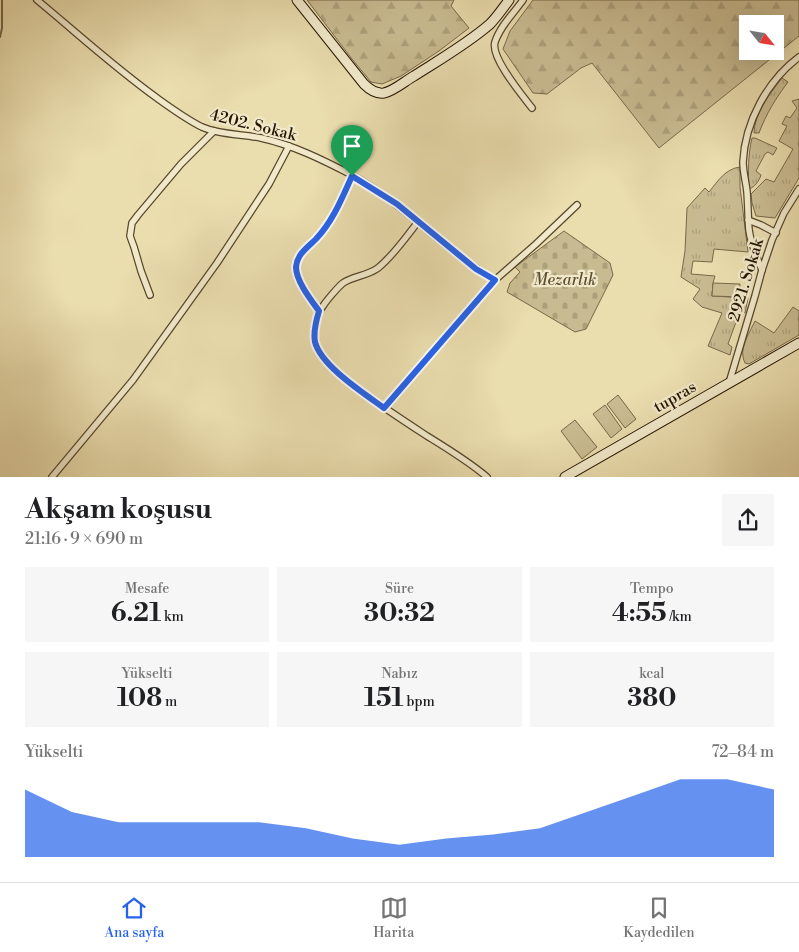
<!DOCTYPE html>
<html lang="tr">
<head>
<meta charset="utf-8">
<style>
	body { margin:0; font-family:"Libre Bodoni",serif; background:#f6f6f6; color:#202124; height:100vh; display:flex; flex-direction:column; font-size:19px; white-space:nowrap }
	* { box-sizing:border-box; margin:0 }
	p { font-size:16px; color:#757577 }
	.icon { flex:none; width:28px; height:28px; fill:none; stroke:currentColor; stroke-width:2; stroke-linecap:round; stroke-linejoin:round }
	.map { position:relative; height:477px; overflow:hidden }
	.details { display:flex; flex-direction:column; background:#fff; flex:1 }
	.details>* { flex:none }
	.needle { width:32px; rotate:120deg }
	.buttons { position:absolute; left:739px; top:15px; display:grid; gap:10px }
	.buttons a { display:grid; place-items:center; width:45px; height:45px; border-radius:0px; background:#fff; box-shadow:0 5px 20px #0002; font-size:25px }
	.pin { position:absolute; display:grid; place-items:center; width:42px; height:42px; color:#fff; margin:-51px -21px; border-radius:50% 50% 50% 0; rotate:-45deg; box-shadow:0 0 5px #0007 }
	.pin .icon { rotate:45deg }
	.round { display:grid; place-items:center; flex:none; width:52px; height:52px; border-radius:0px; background:#f6f6f6 }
	.summary { display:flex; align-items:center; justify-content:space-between; height:85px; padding:0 25px }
	h1 { font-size:28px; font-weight:800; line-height:38px }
	.figures { display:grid; grid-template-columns:repeat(3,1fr); gap:8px; height:85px; padding:5px 25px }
	.figures div { display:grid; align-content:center; border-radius:0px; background:#f6f6f6; text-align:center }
	.figures b { font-size:25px; font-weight:800 }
	.figures small { font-size:14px; font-weight:400 }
	.figures p { font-size:14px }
	.chart { height:140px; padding:10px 25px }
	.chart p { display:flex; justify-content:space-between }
	.chart svg { width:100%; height:90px; margin-top:5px; fill:#2563eb; opacity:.7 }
	.dock { display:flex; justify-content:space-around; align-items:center; height:70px; border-top:1px solid #e0e0e0; background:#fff; font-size:14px; color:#757577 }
	.dock a { display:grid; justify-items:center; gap:2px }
	.dock .active { color:#2563eb }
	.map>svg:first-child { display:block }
	.grass { fill:url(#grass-tufts); stroke:#786849 }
	.forest { fill:url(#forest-firs); stroke:#786849; fill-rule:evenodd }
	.cemetery { fill:url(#cemetery-stones); stroke:#786849 }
	.pitch { fill:#c9bb91; stroke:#786849 }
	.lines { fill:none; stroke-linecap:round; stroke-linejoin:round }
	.stream { stroke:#736445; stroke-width:2 }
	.street-casing { stroke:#57472c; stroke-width:8 }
	.secondary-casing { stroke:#261501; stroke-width:11 }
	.street { stroke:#f1e9ca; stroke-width:5.5 }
	.secondary { stroke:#f1e9ca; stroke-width:9 }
	.route-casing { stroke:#fff; stroke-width:10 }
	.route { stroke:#2563eb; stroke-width:6 }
	.labels { text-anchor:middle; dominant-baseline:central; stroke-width:4.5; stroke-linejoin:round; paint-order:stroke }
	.street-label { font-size:16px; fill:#261501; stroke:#f1e9ca }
	.park-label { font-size:16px; font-style:italic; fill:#5f4f33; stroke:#f1e9ca }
</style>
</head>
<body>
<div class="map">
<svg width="799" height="477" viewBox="0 0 799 477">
	<defs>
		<pattern id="grass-tufts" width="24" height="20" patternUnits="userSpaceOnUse" patternTransform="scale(1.25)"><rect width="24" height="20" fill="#c9bb91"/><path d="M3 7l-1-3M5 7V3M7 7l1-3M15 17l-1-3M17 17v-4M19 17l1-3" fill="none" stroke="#aca07b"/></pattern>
		<pattern id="forest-firs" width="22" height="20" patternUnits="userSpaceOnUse" patternTransform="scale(1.25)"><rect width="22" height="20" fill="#c9bb91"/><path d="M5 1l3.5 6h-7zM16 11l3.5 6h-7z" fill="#aca07b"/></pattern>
		<pattern id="cemetery-stones" width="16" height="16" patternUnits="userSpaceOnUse" patternTransform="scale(1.25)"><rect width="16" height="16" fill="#c9bb91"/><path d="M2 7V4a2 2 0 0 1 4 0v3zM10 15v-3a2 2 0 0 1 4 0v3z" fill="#aca07b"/></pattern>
	</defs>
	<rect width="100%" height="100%" fill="#eaddae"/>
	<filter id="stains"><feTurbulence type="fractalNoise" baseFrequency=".004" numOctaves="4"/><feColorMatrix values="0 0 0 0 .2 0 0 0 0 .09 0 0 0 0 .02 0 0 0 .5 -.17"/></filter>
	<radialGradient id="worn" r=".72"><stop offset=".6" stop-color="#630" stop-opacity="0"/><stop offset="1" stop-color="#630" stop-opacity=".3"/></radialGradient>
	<g class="grass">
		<path d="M 782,78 L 788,82 C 776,98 766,114 759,133 L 754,133 C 755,112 770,94 782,78 Z"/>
		<polygon points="799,99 799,178 775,218 756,216 752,203 751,194 766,179 774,182 793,149 779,141 787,126 782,124 786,116 790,118 797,108 792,101"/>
		<path d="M 752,138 L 755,138 L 777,148 L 773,155 L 768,152 L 765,154 L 756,171 L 761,175 C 759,181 755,187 749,189 C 748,172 748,155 752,138 Z"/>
		<path d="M 740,167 L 740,187 L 748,252 L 714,249 L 712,262 L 693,261 L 691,274 L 715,276 L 713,283 L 712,296 L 748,298 L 745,313 L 740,311 L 728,344 L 732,347 L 730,355 L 708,346 L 722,313 L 702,307 L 693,299 L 700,289 L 681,277 L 685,251 L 687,208 L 705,188 L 709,192 C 718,181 725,169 740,167 Z"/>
		<path d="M 793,307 L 799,311 L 799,335 L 749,364 L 745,363 C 738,349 749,334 755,321 L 774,333 Z"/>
	</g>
	<g class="forest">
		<polygon points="307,0 454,0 451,6 469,28 439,51 401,76 382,84 371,82 352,59"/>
		<path d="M 533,0 L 799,0 L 799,36 L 659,148 L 592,63 L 581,68 L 547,94 L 533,93 L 503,49 L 510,31 ZM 748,24 L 775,24 L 775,51 L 748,51 Z"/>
	</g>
	<polygon class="cemetery" points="564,231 610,263 613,275 586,329 575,332 507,292 510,283 520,272 515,267"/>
	<g class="pitch">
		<polygon points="713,283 740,284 740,297 712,296"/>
		<polygon points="618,395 636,419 625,428 607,404"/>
		<polygon points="605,405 622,429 611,438 593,414"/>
		<polygon points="575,420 597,447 582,459 561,431"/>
	</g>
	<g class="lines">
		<polyline class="stream" points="0,37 2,28 2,0"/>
		<g class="street-casing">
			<g id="street">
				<path d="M 37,0 C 77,33 115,68 157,98 C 171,108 186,119 202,127 C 220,135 242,134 261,138 C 293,145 323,160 352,175 C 404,204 444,250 495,280"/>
				<path d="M 523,0 C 514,13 500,26 495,42 C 490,57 522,95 532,108"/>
				<polyline points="748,220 761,225 776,233"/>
				<path d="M 418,222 C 405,238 394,255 378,268 C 367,276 353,276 343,283 C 338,287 327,300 323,306 C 314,316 312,337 318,349 C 325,365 345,379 358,389 C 381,406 404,421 427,436 C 448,449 468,461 487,477"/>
				<path d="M 762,270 C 757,258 751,244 749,230 C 748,218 748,205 747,192 C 746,182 743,172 743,162 C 745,122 767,81 799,57"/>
				<polyline points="150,295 141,271 134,247 130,236 132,223 138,215 181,164 214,131"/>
				<path d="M 319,311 C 311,299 296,281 296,267 C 297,255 308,247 316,239 C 333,221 342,198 352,176"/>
				<polyline points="729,383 755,296 762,270 772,240 784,213 799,189"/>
				<polyline points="385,408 495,280 536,244 577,205"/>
				<polyline points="52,477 133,380 217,263 269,184 289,146"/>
			</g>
		</g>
		<g class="secondary-casing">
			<g id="secondary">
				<path d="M 297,0 L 364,84 C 369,89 376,94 384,93 C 394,91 405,81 414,76 C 439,60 467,44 490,24 C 497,17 503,8 509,0"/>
				<polyline points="565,477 799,343"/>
			</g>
		</g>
		<use href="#street" class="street"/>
		<use href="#secondary" class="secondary"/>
	</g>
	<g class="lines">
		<g class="route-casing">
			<path id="route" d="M 352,176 L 397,204 L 476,269 L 495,280 L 384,408 C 365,394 321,366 315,342 C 313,332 316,321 319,311 C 311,300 296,281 296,267 C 297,254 308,247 316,239 C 333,221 342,198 352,176 Z"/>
		</g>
		<use href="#route" class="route"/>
	</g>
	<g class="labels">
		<g class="street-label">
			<text transform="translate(253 125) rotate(14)">4202. Sokak</text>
			<text transform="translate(746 280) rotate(-73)">2921. Sokak</text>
			<text transform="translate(675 397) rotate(-30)">tupras</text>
		</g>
		<g class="park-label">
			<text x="565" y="280">Mezarlık</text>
		</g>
	</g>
	<rect width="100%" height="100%" filter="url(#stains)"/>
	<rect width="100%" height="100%" fill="url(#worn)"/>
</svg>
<div class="buttons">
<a><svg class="needle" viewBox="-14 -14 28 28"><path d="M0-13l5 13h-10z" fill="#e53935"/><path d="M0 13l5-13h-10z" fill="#757577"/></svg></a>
</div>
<div class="pin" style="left:352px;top:176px;background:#1e9e55"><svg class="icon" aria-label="arrive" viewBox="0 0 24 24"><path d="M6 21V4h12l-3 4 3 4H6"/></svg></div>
</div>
<section class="details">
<div class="summary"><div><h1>Akşam koşusu</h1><p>21:16 · 9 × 690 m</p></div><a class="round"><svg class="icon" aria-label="share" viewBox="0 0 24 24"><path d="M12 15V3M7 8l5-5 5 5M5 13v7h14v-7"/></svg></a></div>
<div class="figures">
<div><p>Mesafe</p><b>6.21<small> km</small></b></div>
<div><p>Süre</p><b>30:32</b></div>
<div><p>Tempo</p><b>4:55<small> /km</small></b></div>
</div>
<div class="figures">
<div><p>Yükselti</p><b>108<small> m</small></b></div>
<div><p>Nabız</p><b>151<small> bpm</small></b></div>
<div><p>kcal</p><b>380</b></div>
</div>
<div class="chart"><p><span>Yükselti</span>72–84 m</p>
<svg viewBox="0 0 160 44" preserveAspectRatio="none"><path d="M0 44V11L10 22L20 27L30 27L40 27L50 27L60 30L70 35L80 38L90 35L100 33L110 30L120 22L130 14L140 6L150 6L160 11V44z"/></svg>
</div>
</section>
<nav class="dock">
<a class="active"><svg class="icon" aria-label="home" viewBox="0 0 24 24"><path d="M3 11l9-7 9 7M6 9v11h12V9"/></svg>Ana sayfa</a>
<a><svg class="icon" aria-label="map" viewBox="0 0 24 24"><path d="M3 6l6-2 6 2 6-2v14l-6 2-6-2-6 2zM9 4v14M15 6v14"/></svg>Harita</a>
<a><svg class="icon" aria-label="saved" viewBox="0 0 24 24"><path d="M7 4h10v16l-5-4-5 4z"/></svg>Kaydedilen</a>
</nav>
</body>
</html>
